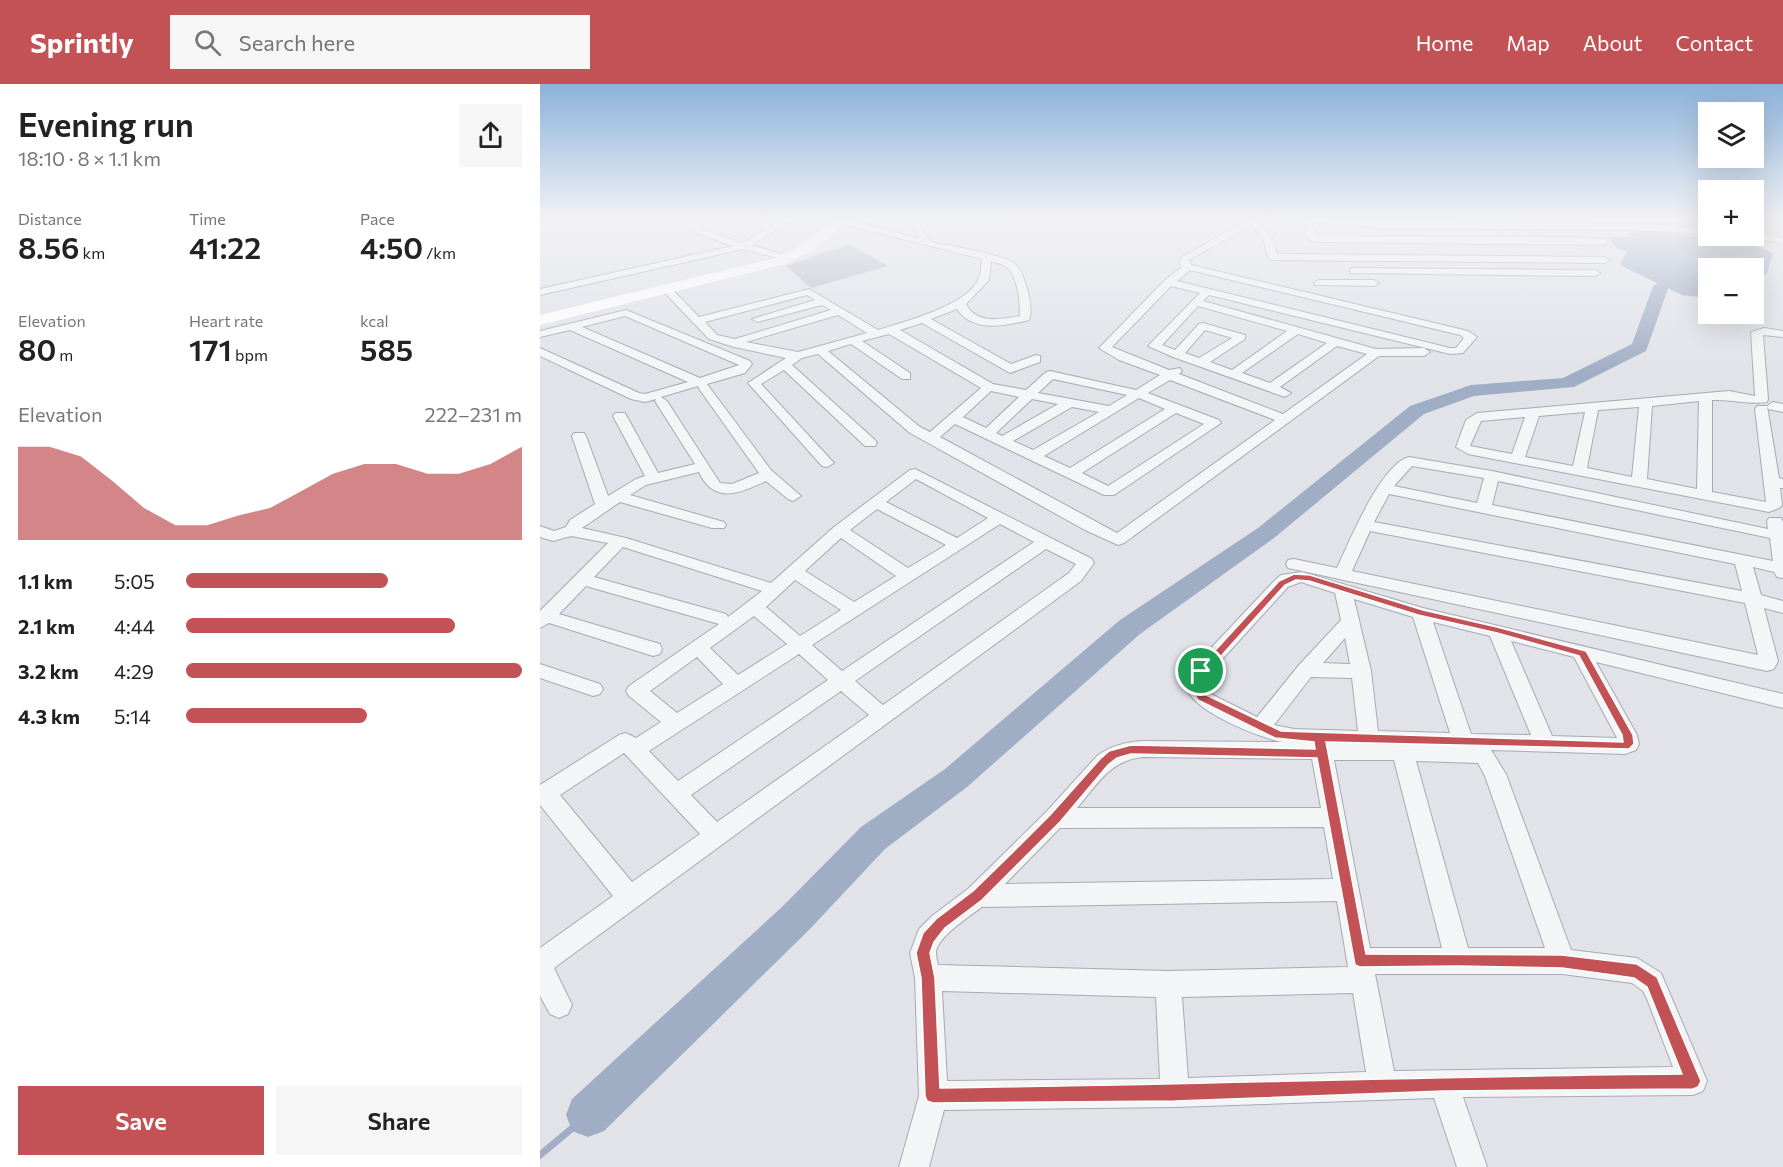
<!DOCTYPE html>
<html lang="en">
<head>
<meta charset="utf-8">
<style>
	body { margin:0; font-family:Commissioner,sans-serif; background:#f6f6f6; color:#222; height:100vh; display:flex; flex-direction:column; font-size:22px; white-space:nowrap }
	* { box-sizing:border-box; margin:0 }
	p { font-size:20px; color:#767676 }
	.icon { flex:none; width:33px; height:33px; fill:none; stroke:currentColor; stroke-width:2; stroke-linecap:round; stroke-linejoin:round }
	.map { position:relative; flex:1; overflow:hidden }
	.side { display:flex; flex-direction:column; background:#fff; width:540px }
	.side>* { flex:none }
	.tools { position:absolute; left:1158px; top:18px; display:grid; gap:12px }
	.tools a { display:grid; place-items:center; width:66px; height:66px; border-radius:0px; background:#fff; box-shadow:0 6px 24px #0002; font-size:30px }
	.pin { position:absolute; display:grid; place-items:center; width:51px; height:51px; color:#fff; margin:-26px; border:3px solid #fff; border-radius:50%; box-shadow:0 2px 6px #0007 }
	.round { display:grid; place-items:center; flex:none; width:63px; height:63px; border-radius:0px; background:#f6f6f6 }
	.overview { display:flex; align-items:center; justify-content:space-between; height:102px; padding:0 18px }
	h1 { font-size:33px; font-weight:600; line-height:45px }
	.metrics { display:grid; grid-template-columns:repeat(3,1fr); gap:9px; height:102px; padding:6px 18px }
	.metrics div { display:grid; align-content:center }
	.metrics b { font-size:30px; font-weight:600 }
	.metrics small { font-size:16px; font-weight:400 }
	.metrics p { font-size:16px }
	.chart { height:168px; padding:12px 18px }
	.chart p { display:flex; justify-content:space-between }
	.chart svg { width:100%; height:108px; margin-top:6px; fill:#c25256; opacity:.7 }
	.primary-button { display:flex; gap:12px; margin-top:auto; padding:12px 18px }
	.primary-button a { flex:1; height:69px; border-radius:0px; background:#c25256; color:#fff; font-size:24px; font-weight:600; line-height:69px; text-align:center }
	.primary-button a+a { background:#f6f6f6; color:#222 }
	ul { padding:0 18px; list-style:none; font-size:20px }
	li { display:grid; grid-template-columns:96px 72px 1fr; align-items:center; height:45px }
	li i { height:15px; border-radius:8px; background:#c25256 }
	header { display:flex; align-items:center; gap:36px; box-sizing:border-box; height:84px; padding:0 30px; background:#c25256; color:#fff }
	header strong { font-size:28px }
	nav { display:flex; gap:33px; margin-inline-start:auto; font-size:21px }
	.search { width:420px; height:54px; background:#f6f6f6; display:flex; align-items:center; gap:15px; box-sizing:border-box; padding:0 21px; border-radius:0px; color:#767676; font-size:22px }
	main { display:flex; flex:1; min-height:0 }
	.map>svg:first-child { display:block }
	.water { fill:#a0aec5 }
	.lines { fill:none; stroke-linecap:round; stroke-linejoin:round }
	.stream { stroke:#a0aec5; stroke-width:7 }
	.river { fill:#a0aec5; fill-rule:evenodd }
	.building { fill:#b9bcc5 }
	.street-casing { stroke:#a7aab3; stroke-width:2 }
	.street { fill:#f4f5f7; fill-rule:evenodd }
	.secondary { fill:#fff; fill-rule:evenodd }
	.route { fill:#c25256; stroke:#fff; stroke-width:1.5; fill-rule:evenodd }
</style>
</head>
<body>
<header>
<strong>Sprintly</strong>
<div class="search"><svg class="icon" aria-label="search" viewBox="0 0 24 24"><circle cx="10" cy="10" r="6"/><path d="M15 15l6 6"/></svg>Search here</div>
<nav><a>Home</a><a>Map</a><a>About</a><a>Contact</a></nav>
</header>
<main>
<section class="side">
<div class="overview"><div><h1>Evening run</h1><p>18:10 · 8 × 1.1 km</p></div><a class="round"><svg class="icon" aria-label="share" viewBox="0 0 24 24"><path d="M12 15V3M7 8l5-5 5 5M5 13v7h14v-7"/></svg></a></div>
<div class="metrics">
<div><p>Distance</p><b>8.56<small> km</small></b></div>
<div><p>Time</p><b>41:22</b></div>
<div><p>Pace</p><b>4:50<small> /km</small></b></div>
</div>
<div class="metrics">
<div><p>Elevation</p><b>80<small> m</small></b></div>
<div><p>Heart rate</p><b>171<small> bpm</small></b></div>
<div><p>kcal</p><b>585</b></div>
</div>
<div class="chart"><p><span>Elevation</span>222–231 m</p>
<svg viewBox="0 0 160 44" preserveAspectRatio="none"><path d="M0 44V6L10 6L20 10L30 20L40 31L50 38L60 38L70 34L80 31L90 24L100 17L110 13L120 13L130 17L140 17L150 13L160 6V44z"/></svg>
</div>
<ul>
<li><b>1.1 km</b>5:05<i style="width:60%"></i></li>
<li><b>2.1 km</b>4:44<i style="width:80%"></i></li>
<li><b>3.2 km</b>4:29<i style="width:100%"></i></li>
<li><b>4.3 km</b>5:14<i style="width:54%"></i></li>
</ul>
<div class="primary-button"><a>Save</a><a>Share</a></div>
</section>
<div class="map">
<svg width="1243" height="1083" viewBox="0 0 1243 1083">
	<rect width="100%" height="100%" fill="#e1e3e9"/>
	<path class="water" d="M 1075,135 L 1168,135 L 1168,141 L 1145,138 L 1131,141 C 1146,162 1207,149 1233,170 L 1227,189 L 1214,200 L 1214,184 L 1168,184 L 1168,214 L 1142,211 L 1080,181 L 1087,167 L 1078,165 L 1067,153 L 1091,153 L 1089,150 L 1103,147 L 1094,139 L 1078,138 Z"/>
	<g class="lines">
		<polyline class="stream" points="0,1071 48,1031"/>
		<polygon class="river" points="1121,197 1129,202 1106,267 1034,303 934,312 884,330 734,454 600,550 427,703 345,765 269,846 64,1047 48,1053 32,1047 26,1031 32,1015 243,822 321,743 405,685 580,536 718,444 870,322 931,301 1023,294 1092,260 1113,202"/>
	</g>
	<polygon class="building" points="309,160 348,182 271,204 246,182"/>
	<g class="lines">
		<g class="street-casing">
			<g id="street">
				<polygon points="156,135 164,135 162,143 165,146 202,159 244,135 255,135 211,161 254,174 249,177 203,165 0,211 0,205 193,162 159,150 153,144"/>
				<path d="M 298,135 L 319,138 L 380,155 L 366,135 L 375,135 L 391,158 C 409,162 462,170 474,179 C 482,185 485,199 488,208 C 490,217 492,228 489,236 C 465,242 433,249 417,225 L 391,235 L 471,280 L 496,271 L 500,272 L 500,278 L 470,289 L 382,239 L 360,246 L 453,300 L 486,306 L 506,288 L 510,287 L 596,306 L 620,291 L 579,276 L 559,264 L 625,196 L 642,183 L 639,179 L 642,173 L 710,135 L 721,135 L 718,138 L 732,154 L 737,170 L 1065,173 L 1070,176 L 1065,179 L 733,176 L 728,173 L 723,154 L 712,141 L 649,176 L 651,181 L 928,247 L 937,253 L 923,269 L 910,270 L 669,211 L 663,217 L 836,265 L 884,264 L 890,268 L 884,272 L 839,272 L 584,459 L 578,461 L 545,446 L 370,349 L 278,270 L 262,274 L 252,281 L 335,356 L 337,359 L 335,362 L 325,362 L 244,286 L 221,300 L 294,379 L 287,383 L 282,382 L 208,299 L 246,274 L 194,263 L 169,255 L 122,206 L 131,204 L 159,233 L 269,205 L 338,246 C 364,238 429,221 439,194 C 441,188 441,181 442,175 L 298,139 ZM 451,177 C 456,179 461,179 465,182 C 478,189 480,219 480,232 C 460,235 437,241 426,220 L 449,196 ZM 650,186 L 920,251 L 924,254 L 916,264 L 910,264 L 637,197 ZM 631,202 L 660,209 L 608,262 L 633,273 L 745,313 L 751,309 L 740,303 L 797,262 L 827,270 L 743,330 L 639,290 L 642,287 L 640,284 L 629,286 L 572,263 ZM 267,211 L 275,216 L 212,235 L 217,238 L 282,221 L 291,226 L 195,255 L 177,251 L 165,238 ZM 658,222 L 747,247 L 692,286 L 670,278 L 705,255 L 705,251 L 663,239 L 659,240 L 635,266 L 622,261 ZM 298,231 L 327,249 L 258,268 L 206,258 ZM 665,246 L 692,254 L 659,274 L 645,269 ZM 349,250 L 441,304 L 390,348 L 380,343 L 288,267 L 311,260 L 362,295 L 370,295 L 370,289 L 322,257 ZM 758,250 L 787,259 L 730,299 L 702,289 ZM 513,295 L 587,311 L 569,322 L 498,309 ZM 630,296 L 735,336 L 577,449 L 400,353 L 415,340 L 564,411 L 574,411 L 681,339 L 679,336 L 608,309 ZM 451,307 L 479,313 L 446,344 L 423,333 ZM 599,314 L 625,325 L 530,384 L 504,372 ZM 492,315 L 518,320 L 462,352 L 456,349 ZM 532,323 L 559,328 L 493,366 L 473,357 ZM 636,329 L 664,340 L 568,402 L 542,389 Z"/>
				<polygon points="758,135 1095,140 1168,144 1168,150 1095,146 839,144 771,138 777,152 1035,153 1064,155 1069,158 1064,161 776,158 768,155 762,138"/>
				<polygon points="1214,148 1243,154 1243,160 1211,153"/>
				<polygon points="813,184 1055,186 1060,189 1055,192 810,189 810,185"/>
				<polygon points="779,196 834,196 839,199 834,202 775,201 774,199"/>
				<path d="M 86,226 L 210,277 L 212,280 L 205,289 L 167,300 L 231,386 L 261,412 L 253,417 L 248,415 L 226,397 C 200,409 174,421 159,388 L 106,401 L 90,411 L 184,438 L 186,441 L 184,444 L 172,444 L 80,418 L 42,444 L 86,454 L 231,499 L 294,443 L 370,386 L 375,385 L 552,475 L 554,479 L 541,497 L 14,884 L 32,921 L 28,930 L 19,934 L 10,930 L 0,912 L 0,864 L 73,812 L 0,721 L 0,701 L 79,651 L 86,649 L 96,654 L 121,638 L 89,612 L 86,607 L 89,602 L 179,540 L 46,502 L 19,530 L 120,560 L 122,565 L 120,570 L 113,572 L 9,539 L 0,544 L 0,527 L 68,459 L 31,452 L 13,457 L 0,453 L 0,442 L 14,447 L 26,443 L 30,436 L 55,420 L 32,352 L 34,349 L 44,349 L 46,352 L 68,412 L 96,395 L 105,392 L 73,332 L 75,329 L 85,329 L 118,389 L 155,380 L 115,317 L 116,315 L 105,318 L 91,315 L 0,272 L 0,264 L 99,309 L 105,310 L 148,298 L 30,246 L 0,253 L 0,247 ZM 85,232 L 199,281 L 160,294 L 42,243 ZM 158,302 L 160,306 L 219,389 L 192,400 L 180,399 L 127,317 L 121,313 ZM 376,395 L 448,434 L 417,454 L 346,418 ZM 337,425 L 406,461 L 368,484 L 310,446 ZM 460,440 L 494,458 L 302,587 L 272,561 ZM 301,454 L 356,492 L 314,518 L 265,487 ZM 83,463 L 222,507 L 188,533 L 186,530 L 54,493 ZM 506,465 L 536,480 L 529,489 L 343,621 L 315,597 ZM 255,496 L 301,526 L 260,552 L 226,523 ZM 214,532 L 247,560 L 198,591 L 170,564 ZM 259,570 L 288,596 L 138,697 L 109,667 ZM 157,573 L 183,600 L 137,629 L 110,607 ZM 301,607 L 329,631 L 177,738 L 151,711 ZM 84,669 L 160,750 L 92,798 L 20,711 Z"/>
				<path d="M 1224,244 L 1243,247 L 1243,253 L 1223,251 L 1228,315 L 1227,318 C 1210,321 1191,315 1172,316 L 1172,408 L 1226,418 L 1215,325 L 1217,322 L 1227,322 L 1239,394 L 1243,395 L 1243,404 L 1240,404 L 1242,421 L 1239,424 L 1229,428 L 928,370 L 916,363 L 926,336 L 937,329 L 1189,307 L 1215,312 L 1211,248 ZM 1159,317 L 1157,405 L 1107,395 L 1112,322 ZM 1099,323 L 1092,393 L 1047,384 L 1058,326 ZM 1045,328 L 1033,382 L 985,373 L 999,332 ZM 985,333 L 972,370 L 930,362 L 941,337 Z"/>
				<polygon points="1233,318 1243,320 1243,328 1228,325 1227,322"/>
				<path d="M 869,373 L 952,387 L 1228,445 L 1227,437 L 1229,434 L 1241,434 L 1243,438 L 1243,494 L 1237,493 L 1234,488 L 1213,483 L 1221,511 L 1243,517 L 1243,529 L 1224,524 L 1238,577 L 1234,585 L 1227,587 L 748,484 L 746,480 L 748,476 L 754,475 L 797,484 C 809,458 841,380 869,373 ZM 872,382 L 944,394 L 937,419 L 854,402 ZM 958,397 L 1230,454 L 1233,477 L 952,421 ZM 849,410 L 1195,480 L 1202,507 L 834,438 ZM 830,447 L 1205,519 L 1218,571 L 812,487 Z"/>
				<path d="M 762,488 L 883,524 L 1243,610 L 1243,624 L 1056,578 L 1097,651 L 1099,660 L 1096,666 L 1085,670 L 951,666 L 966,690 L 1031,866 L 1097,874 L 1121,889 L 1167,997 L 1163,1007 L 1153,1011 L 923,1013 L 947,1083 L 917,1083 L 894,1014 L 635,1023 L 404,1026 L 389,1083 L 359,1083 L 379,1012 L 375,894 L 370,869 L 379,845 L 392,832 L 429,804 L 507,727 L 557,672 C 570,662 586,658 603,657 L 742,658 C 720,654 652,627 647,604 C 645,596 650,589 654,582 L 736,495 L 741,491 ZM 761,498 L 795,509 L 801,536 L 759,581 L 717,633 L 669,609 L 666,600 L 668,591 L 748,503 ZM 814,515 L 873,533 L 910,649 L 838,647 L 831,587 ZM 893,538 L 950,552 L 991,651 L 931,650 ZM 805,554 L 810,580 L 783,579 ZM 971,557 L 1034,573 L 1077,654 L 1012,652 ZM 771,593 L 812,594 L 818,647 L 754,645 L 734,641 ZM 603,673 L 772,675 L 781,724 L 537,724 C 557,701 570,676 603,673 ZM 794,676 L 854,676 L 902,864 L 830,864 ZM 876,677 L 938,679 L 945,692 L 1005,864 L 928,864 ZM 784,743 L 793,795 L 465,800 L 520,744 ZM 797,817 L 808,883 L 628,887 L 398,881 C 397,877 396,872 396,867 C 399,852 430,832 442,823 ZM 835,890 L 1022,890 L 1092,899 L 1103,907 L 1107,915 L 1133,983 L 854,987 ZM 402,907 L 616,913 L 620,995 L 407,997 ZM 813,909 L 826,988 L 648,994 L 642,913 Z"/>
				<polygon points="0,580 60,600 63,605 60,610 53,612 0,594"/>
			</g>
		</g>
		<use href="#street" class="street"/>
		<polygon class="secondary" points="296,135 310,135 272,167 245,180 0,241 0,231 235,174 262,161"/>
	</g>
	<linearGradient id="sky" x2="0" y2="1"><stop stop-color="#8bb2da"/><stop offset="0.47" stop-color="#f2f2f5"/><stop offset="1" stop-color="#f2f2f5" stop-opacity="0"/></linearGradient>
	<rect width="1243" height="287" fill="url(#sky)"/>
	<path class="route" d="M 754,490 L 770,491 L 883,526 L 957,543 L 1046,567 L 1093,651 L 1094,660 L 1089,665 L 786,658 L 826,870 L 1022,871 L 1097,880 L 1117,893 L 1161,997 L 1158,1003 L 1153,1005 L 904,1007 L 635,1017 L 393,1019 L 387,1017 L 385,1012 L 381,894 L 376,869 L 383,849 L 396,835 L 433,807 L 472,769 L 511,730 L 560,675 L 569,667 L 591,661 L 775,665 L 774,658 L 735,654 L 658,616 L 650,602 L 651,596 L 658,585 L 739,497 ZM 756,496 L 769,497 L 878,531 L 957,549 L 1039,572 L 1082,651 L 1083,658 L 741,647 L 666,611 L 661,602 L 665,590 L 745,501 ZM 591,670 L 777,674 L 815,881 L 820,883 L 918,882 L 1022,884 L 1094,894 L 1107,903 L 1142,990 C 895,992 648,1001 400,1004 L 395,894 L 390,869 L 394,858 L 405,844 L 442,816 L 520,738 L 568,681 L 577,674 Z"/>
</svg>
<div class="tools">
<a><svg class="icon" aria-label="layers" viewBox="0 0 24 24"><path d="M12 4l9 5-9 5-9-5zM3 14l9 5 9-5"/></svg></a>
<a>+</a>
<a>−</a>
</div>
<div class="pin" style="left:661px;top:587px;background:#1e9e55"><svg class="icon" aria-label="arrive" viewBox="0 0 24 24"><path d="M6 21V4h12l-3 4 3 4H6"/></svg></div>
</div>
</main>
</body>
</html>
